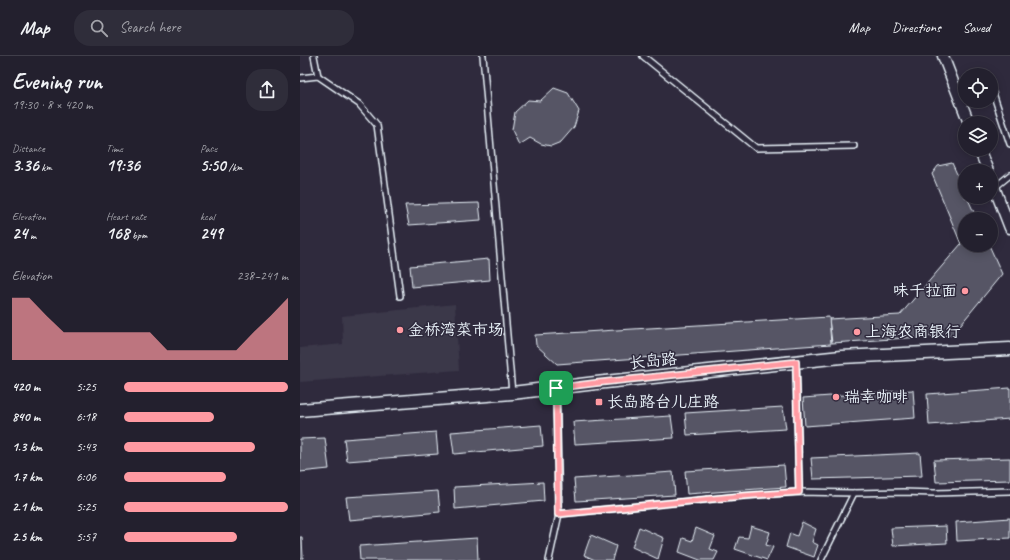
<!DOCTYPE html>
<html lang="en">
<head>
<meta charset="utf-8">
<style>
	body { margin:0; font-family:Caveat,"LXGW WenKai TC",sans-serif; background:#2f2d3a; color:#f1f3f6; height:100vh; display:flex; flex-direction:column; font-size:15px; white-space:nowrap }
	* { box-sizing:border-box; margin:0 }
	p { font-size:13px; color:#a3a3aa }
	.icon { flex:none; width:22px; height:22px; fill:none; stroke:currentColor; stroke-width:2; stroke-linecap:round; stroke-linejoin:round }
	.map { position:relative; flex:1; overflow:hidden }
	.details { display:flex; flex-direction:column; background:#23202e; width:300px }
	.details>* { flex:none }
	.fabs { position:absolute; left:658px; top:12px; display:grid; gap:8px }
	.fabs a { display:grid; place-items:center; width:40px; height:40px; border-radius:50%; background:#23202e; box-shadow:0 2px 10px #0003,0 0 0 1px #403e4a; font-size:20px }
	.pin { position:absolute; display:grid; place-items:center; width:34px; height:34px; color:#fff; margin:-17px; border-radius:8px; box-shadow:0 2px 6px #0006 }
	.round { display:grid; place-items:center; flex:none; width:42px; height:42px; border-radius:16px; background:#2f2d3a }
	.headline { display:flex; align-items:center; justify-content:space-between; height:68px; padding:0 12px }
	h1 { font-size:22px; font-weight:700; line-height:30px }
	.metrics { display:grid; grid-template-columns:repeat(3,1fr); gap:6px; height:68px; padding:4px 12px }
	.metrics div { display:grid; align-content:center }
	.metrics b { font-size:17px; font-weight:700 }
	.metrics small { font-size:11px; font-weight:400 }
	.metrics p { font-size:11px }
	.chart { height:112px; padding:8px 12px }
	.chart p { display:flex; justify-content:space-between }
	.chart svg { width:100%; height:72px; margin-top:4px; fill:#ff9aa2; opacity:.7 }
	ul { padding:0 12px; list-style:none; font-size:13px }
	li { display:grid; grid-template-columns:64px 48px 1fr; align-items:center; height:30px }
	li i { height:10px; border-radius:5px; background:#ff9aa2 }
	header { display:flex; align-items:center; gap:24px; box-sizing:border-box; height:56px; padding:0 20px; background:#23202e; border-bottom:1px solid #403e4a }
	header strong { font-size:19px }
	nav { display:flex; gap:22px; margin-inline-start:auto; font-size:14px }
	.search { width:280px; height:36px; background:#2f2d3a; display:flex; align-items:center; gap:10px; box-sizing:border-box; padding:0 14px; border-radius:16px; color:#a3a3aa; font-size:15px }
	main { display:flex; flex:1; min-height:0 }
	.map>svg:first-child { display:block }
	.built { fill:#3b3749 }
	.building { fill:#575565; stroke:#e8f1f8 }
	.lines { fill:none; stroke-linecap:round; stroke-linejoin:round }
	.service-casing { stroke:#e8f1f8; stroke-width:8 }
	.minor-casing { stroke:#e8f1f8; stroke-width:13 }
	.tertiary-casing { stroke:#e8f1f8; stroke-width:15 }
	.service { stroke:#2f2a3d; stroke-width:5 }
	.minor { stroke:#2f2a3d; stroke-width:10 }
	.tertiary { stroke:#2f2a3d; stroke-width:12 }
	.route-casing { stroke:#fff; stroke-width:8 }
	.route { stroke:#ff9aa2; stroke-width:5 }
	.poi-dot { fill:#ff9aa2; stroke:#2f2a3d; stroke-width:1.5 }
	.labels { text-anchor:middle; dominant-baseline:central; stroke-width:3; stroke-linejoin:round; paint-order:stroke }
	.poi-label { font-size:16px; fill:#e8f1f8; stroke:#2f2a3d; text-anchor:start }
	.street-label { font-size:16px; fill:#e8f1f8; stroke:#2f2a3d }
</style>
</head>
<body>
<header>
<strong>Map</strong>
<div class="search"><svg class="icon" aria-label="search" viewBox="0 0 24 24"><circle cx="10" cy="10" r="6"/><path d="M15 15l6 6"/></svg>Search here</div>
<nav><a>Map</a><a>Directions</a><a>Saved</a></nav>
</header>
<main>
<section class="details">
<div class="headline"><div><h1>Evening run</h1><p>19:30 · 8 × 420 m</p></div><a class="round"><svg class="icon" aria-label="share" viewBox="0 0 24 24"><path d="M12 15V3M7 8l5-5 5 5M5 13v7h14v-7"/></svg></a></div>
<div class="metrics">
<div><p>Distance</p><b>3.36<small> km</small></b></div>
<div><p>Time</p><b>19:36</b></div>
<div><p>Pace</p><b>5:50<small> /km</small></b></div>
</div>
<div class="metrics">
<div><p>Elevation</p><b>24<small> m</small></b></div>
<div><p>Heart rate</p><b>168<small> bpm</small></b></div>
<div><p>kcal</p><b>249</b></div>
</div>
<div class="chart"><p><span>Elevation</span>238–241 m</p>
<svg viewBox="0 0 160 44" preserveAspectRatio="none"><path d="M0 44V6L10 6L20 17L30 27L40 27L50 27L60 27L70 27L80 27L90 38L100 38L110 38L120 38L130 38L140 27L150 17L160 6V44z"/></svg>
</div>
<ul>
<li><b>420 m</b>5:25<i style="width:100%"></i></li>
<li><b>840 m</b>6:18<i style="width:55%"></i></li>
<li><b>1.3 km</b>5:43<i style="width:80%"></i></li>
<li><b>1.7 km</b>6:06<i style="width:62%"></i></li>
<li><b>2.1 km</b>5:25<i style="width:100%"></i></li>
<li><b>2.5 km</b>5:57<i style="width:69%"></i></li>
</ul>
</section>
<div class="map">
<svg width="710" height="504" viewBox="0 0 710 504">
	<rect width="100%" height="100%" fill="#2f2a3d"/>
	<filter id="ink" filterUnits="userSpaceOnUse"><feTurbulence type="fractalNoise" baseFrequency=".025" numOctaves="2"/><feDisplacementMap in="SourceGraphic" scale="8" xChannelSelector="R" yChannelSelector="G"/><feConvolveMatrix kernelMatrix="1 2 1 2 8 2 1 2 1" color-interpolation-filters="sRGB"/></filter>
	<g filter="url(#ink)">
		<polygon class="built" points="155,248 159,314 0,326 0,292 43,288 42,260"/>
		<g class="building">
			<polygon points="254,32 268,37 279,55 274,71 261,86 251,90 241,88 230,82 219,89 212,74 215,56 228,44 240,45"/>
			<polygon points="652,107 665,136 665,141 667,141 677,163 665,163 665,189 689,189 702,218 652,279 532,287 529,263 600,259 661,188 632,118 638,110"/>
			<polygon points="179,147 181,164 109,169 105,149"/>
			<polygon points="189,203 190,224 112,231 110,210"/>
			<polygon points="529,261 531,288 257,308 236,289 235,279"/>
			<polygon points="710,332 710,363 629,369 627,338"/>
			<polygon points="613,334 615,362 505,370 503,342"/>
			<polygon points="483,351 486,373 387,379 385,357"/>
			<polygon points="371,360 374,382 275,388 273,366"/>
			<polygon points="241,369 243,390 154,398 151,376"/>
			<polygon points="136,376 138,398 47,405 44,383"/>
			<polygon points="25,382 29,413 0,416 0,383"/>
			<polygon points="620,397 622,420 513,423 511,402"/>
			<polygon points="710,402 710,424 636,426 634,404"/>
			<polygon points="484,409 486,431 387,438 385,415"/>
			<polygon points="373,416 375,439 276,445 274,423"/>
			<polygon points="243,426 244,445 155,453 154,431"/>
			<polygon points="138,435 140,456 49,464 46,441"/>
			<polygon points="710,462 710,482 657,485 656,466"/>
			<polygon points="502,466 516,473 512,486 518,489 514,501 486,491 490,477 497,480"/>
			<polygon points="451,470 470,476 466,489 473,491 467,504 435,493 439,481 448,482"/>
			<polygon points="646,470 647,487 593,490 591,472"/>
			<polygon points="339,471 364,482 358,503 332,491"/>
			<polygon points="396,472 415,480 410,493 418,496 414,504 400,504 379,496 383,482 392,485"/>
			<polygon points="291,479 316,490 312,504 295,504 284,499"/>
			<polygon points="0,481 2,481 3,502 0,502"/>
			<polygon points="177,482 178,504 60,504 59,490"/>
		</g>
		<g class="lines">
			<g class="service-casing">
				<g id="service">
					<polyline points="14,0 18,20"/>
					<polyline points="183,0 212,337"/>
					<polyline points="343,0 456,92 554,90"/>
					<polyline points="0,22 18,20 59,48 77,69 100,240"/>
					<polyline points="656,33 665,32"/>
					<polyline points="691,37 693,37 710,88"/>
					<polyline points="694,132 710,119"/>
					<polyline points="496,306 499,436"/>
					<polyline points="259,458 443,440 499,436 554,437 603,436 634,437 710,435"/>
					<polyline points="249,504 259,458 256,332"/>
					<polyline points="521,504 554,437"/>
				</g>
			</g>
			<g class="minor-casing">
				<g id="minor">
					<polyline points="643,0 669,67"/>
					<polyline points="679,93 688,115"/>
					<polyline points="691,123 710,172"/>
				</g>
			</g>
			<g class="tertiary-casing">
				<polyline id="tertiary" points="0,354 212,337 296,327 541,301 710,293"/>
			</g>
			<use href="#service" class="service"/>
			<use href="#minor" class="minor"/>
			<use href="#tertiary" class="tertiary"/>
		</g>
	</g>
	<g class="lines" filter="url(#ink)">
		<g class="route-casing">
			<polygon id="route" points="496,306 499,436 442,440 258,458 256,332 296,327"/>
		</g>
		<use href="#route" class="route"/>
	</g>
	<g class="poi-dot">
		<circle cx="665" cy="235" r="4"/>
		<circle cx="100" cy="274" r="4"/>
		<circle cx="557" cy="276" r="4"/>
		<circle cx="536" cy="341" r="4"/>
		<rect x="295" y="342" width="8" height="8" rx="2"/>
	</g>
	<g class="labels">
		<g class="poi-label">
			<text x="657" y="235" text-anchor="end">味千拉面</text>
			<text x="108" y="274">金桥湾菜市场</text>
			<text x="565" y="276">上海农商银行</text>
			<text x="544" y="341">瑞幸咖啡</text>
			<text x="307" y="346">长岛路台儿庄路</text>
		</g>
		<g class="street-label">
			<text transform="translate(353 305) rotate(-6)">长岛路</text>
		</g>
	</g>
</svg>
<div class="fabs">
<a><svg class="icon" aria-label="locate" viewBox="0 0 24 24"><circle cx="12" cy="12" r="6"/><path d="M12 2v4M12 18v4M2 12h4M18 12h4"/></svg></a>
<a><svg class="icon" aria-label="layers" viewBox="0 0 24 24"><path d="M12 4l9 5-9 5-9-5zM3 14l9 5 9-5"/></svg></a>
<a>+</a>
<a>−</a>
</div>
<div class="pin" style="left:256px;top:332px;background:#1e9e55"><svg class="icon" aria-label="arrive" viewBox="0 0 24 24"><path d="M6 21V4h12l-3 4 3 4H6"/></svg></div>
</div>
</main>
</body>
</html>
